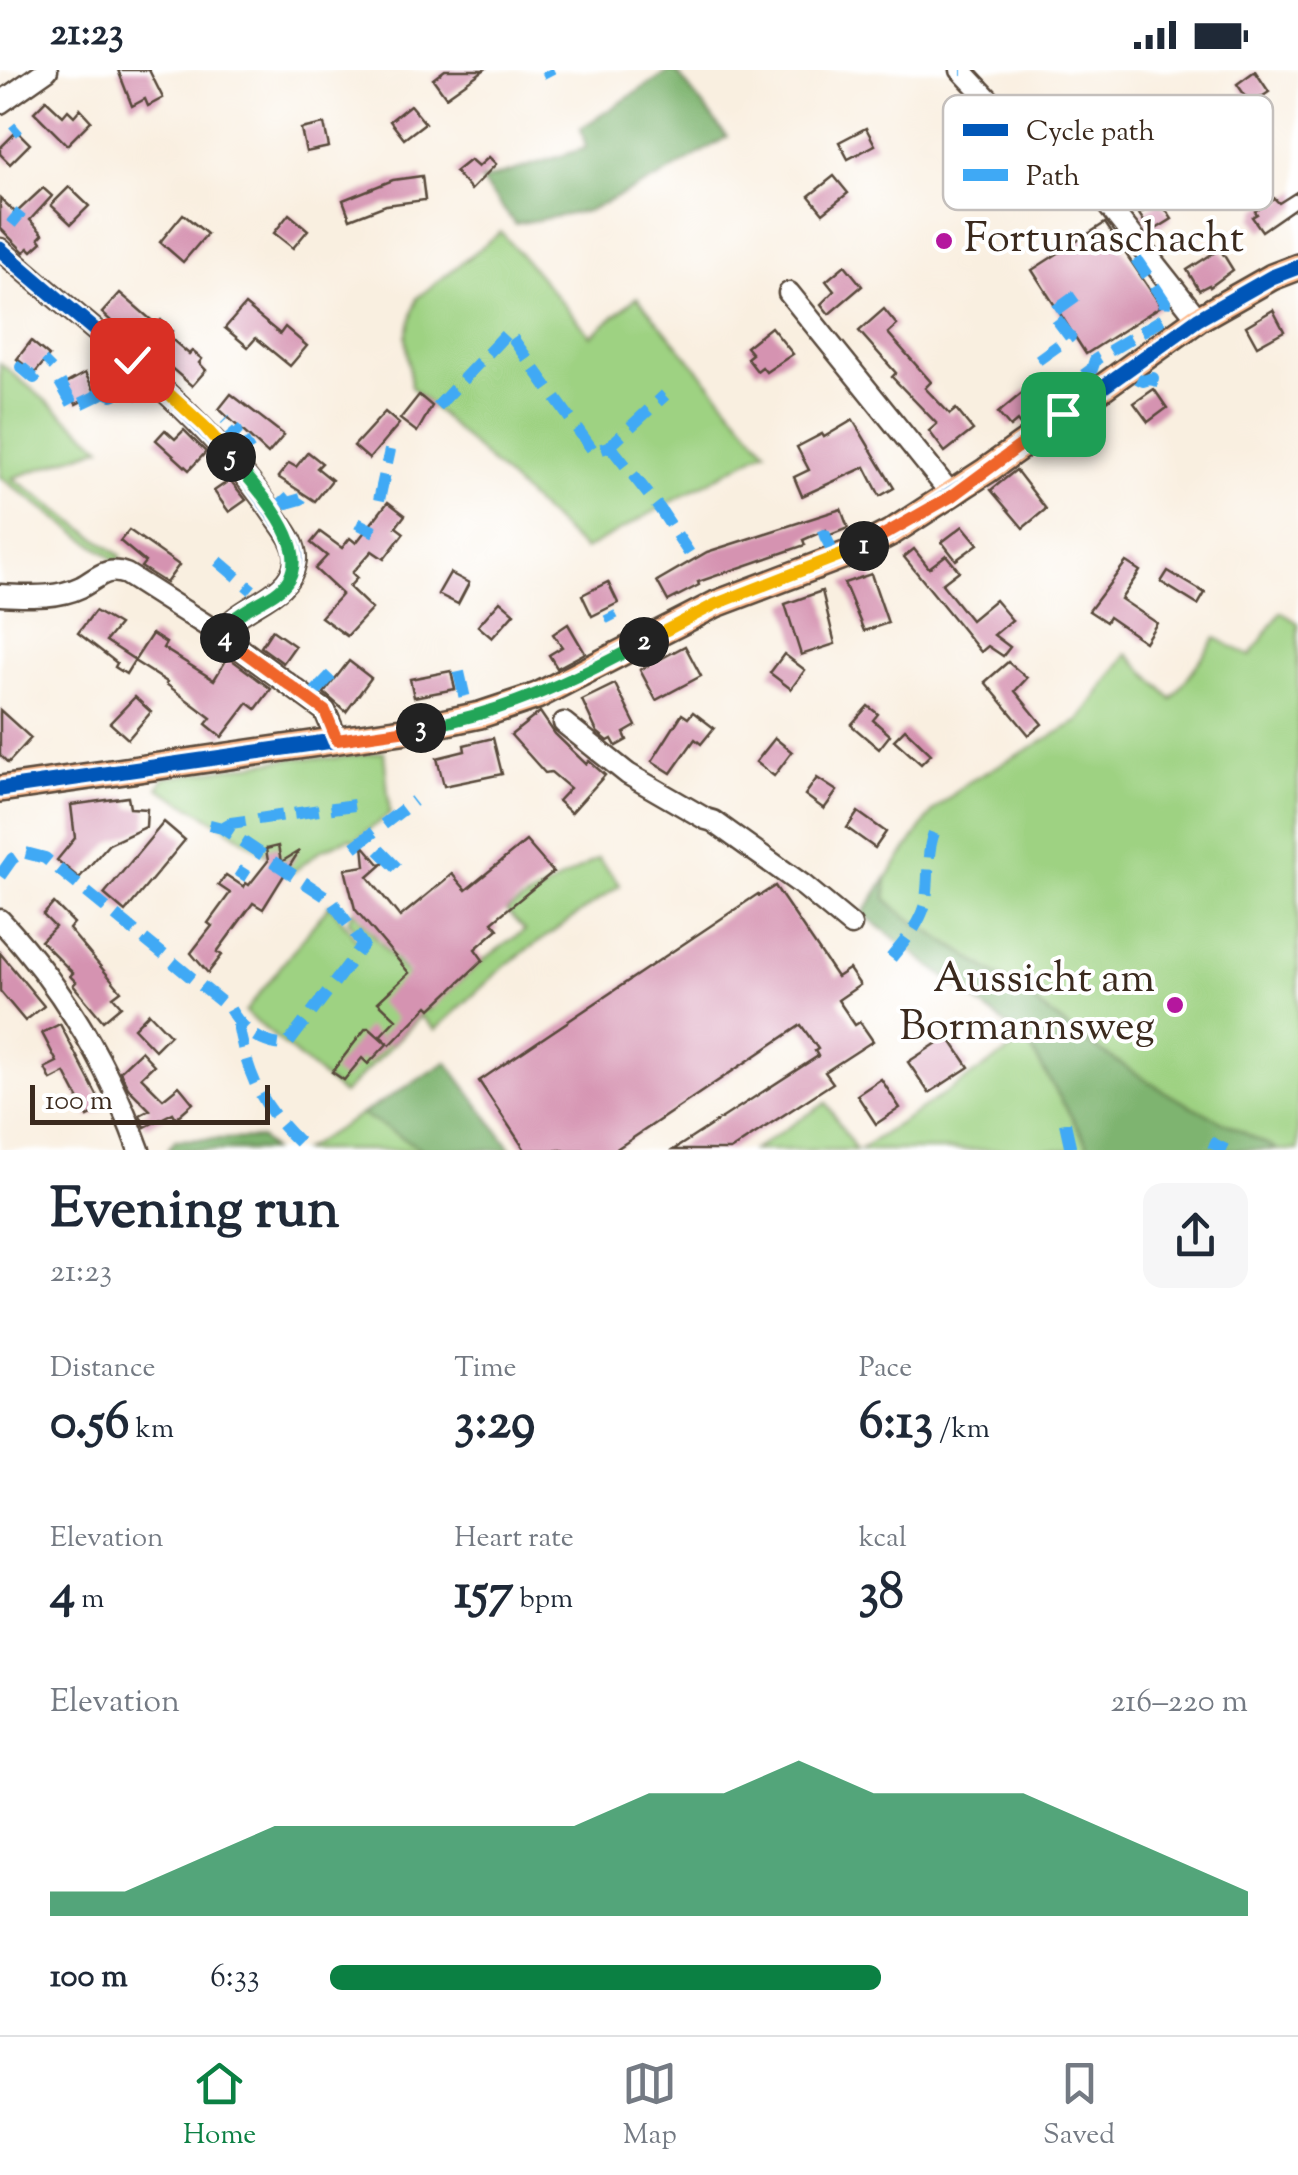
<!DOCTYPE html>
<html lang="en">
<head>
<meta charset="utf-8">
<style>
	body { margin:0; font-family:"Sorts Mill Goudy",serif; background:#f6f6f7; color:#1f2937; height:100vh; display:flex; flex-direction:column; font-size:38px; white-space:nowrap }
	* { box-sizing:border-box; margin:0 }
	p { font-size:32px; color:#747a83 }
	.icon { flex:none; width:55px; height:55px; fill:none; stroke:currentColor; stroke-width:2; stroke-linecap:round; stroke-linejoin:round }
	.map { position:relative; height:1080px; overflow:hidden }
	.drawer { display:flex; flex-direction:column; background:#fff; flex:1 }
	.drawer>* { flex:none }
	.scale { position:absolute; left:30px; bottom:25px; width:240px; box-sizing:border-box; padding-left:10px; border:5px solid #3b2a1e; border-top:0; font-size:28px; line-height:35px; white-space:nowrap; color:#3b2a1e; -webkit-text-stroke:8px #fff; paint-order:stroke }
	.pin { position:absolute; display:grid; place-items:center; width:85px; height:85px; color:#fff; margin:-42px; border-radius:20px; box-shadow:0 5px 15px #0006 }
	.km { position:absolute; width:50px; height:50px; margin:-25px; border-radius:50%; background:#222; color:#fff; font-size:28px; line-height:50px; text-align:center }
	.round { display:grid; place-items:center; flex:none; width:105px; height:105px; border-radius:20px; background:#f6f6f7 }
	.summary { display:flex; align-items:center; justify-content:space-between; height:170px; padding:0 50px }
	h1 { font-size:55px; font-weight:700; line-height:75px }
	.stats { display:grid; grid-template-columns:repeat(3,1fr); gap:15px; height:170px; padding:10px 50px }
	.stats div { display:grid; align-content:center }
	.stats b { font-size:50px; font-weight:700 }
	.stats small { font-size:28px; font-weight:400 }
	.stats p { font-size:28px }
	.chart { height:280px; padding:20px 50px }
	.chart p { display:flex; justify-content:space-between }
	.chart svg { width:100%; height:180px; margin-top:10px; fill:#0b8043; opacity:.7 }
	ul { padding:0 50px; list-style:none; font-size:32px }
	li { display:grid; grid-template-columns:160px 120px 1fr; align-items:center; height:75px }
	li i { height:25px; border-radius:12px; background:#0b8043 }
	.status { display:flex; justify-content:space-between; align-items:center; height:70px; padding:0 50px; background:#fff; direction:ltr }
	.status svg { height:28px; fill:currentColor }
	.tabs { display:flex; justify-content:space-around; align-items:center; height:140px; border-top:2px solid #e0e1e3; background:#fff; font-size:28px; color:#747a83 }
	.tabs a { display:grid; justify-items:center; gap:5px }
	.tabs .selected { color:#0b8043 }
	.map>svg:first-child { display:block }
	.green { fill:#9ed282; stroke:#6c7e50; stroke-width:2.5 }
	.forest { fill:#7eb470; stroke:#5c6f47; stroke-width:2.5 }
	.building { fill:#d593b1 }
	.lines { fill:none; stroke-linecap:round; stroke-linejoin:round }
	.minor-casing { stroke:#58483b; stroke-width:25 }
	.major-casing { stroke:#58483b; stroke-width:30 }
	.minor { stroke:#fff; stroke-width:20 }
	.major { stroke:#fcba8e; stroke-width:25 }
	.quiet { stroke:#3fa9f5; stroke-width:12; stroke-dasharray:25 12; stroke-linecap:butt }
	.cycleway-casing { stroke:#fff; stroke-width:21 }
	.cycleway { stroke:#0057b8; stroke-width:15 }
	.split-1-casing { stroke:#fff; stroke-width:20 }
	.split-2-casing { stroke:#fff; stroke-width:20 }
	.split-3-casing { stroke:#fff; stroke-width:20 }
	.split-4-casing { stroke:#fff; stroke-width:20 }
	.split-5-casing { stroke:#fff; stroke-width:20 }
	.split-6-casing { stroke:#fff; stroke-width:20 }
	.split-1 { stroke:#f0652b; stroke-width:12 }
	.split-2 { stroke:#f5b400; stroke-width:12 }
	.split-3 { stroke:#22a559; stroke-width:12 }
	.split-4 { stroke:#f0652b; stroke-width:12 }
	.split-5 { stroke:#22a559; stroke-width:12 }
	.split-6 { stroke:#f5b400; stroke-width:12 }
	.poi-dot { fill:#b5179e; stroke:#fff; stroke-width:4 }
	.labels { text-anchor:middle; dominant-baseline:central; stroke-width:8; stroke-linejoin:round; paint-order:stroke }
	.poi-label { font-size:42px; fill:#3b2a1e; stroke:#fff; text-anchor:start }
	.key { fill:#fff; stroke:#c4bfbc; stroke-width:2.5 }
	.key-label { font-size:28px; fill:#3b2a1e }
</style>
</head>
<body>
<div class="status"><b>21:23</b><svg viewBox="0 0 49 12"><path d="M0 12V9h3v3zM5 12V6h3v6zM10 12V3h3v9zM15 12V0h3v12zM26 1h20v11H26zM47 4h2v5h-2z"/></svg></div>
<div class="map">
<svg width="1298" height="1080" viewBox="0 0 1298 1080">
	<rect width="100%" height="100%" fill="#fff"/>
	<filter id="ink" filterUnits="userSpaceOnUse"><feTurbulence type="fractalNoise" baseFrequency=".01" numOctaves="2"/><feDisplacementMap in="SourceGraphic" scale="20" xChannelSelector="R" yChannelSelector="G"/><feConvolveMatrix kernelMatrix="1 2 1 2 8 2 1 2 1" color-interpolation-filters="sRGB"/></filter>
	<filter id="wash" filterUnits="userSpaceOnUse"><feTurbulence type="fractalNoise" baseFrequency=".0048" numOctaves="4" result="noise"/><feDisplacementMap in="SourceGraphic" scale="40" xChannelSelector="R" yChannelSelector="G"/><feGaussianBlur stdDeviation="2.25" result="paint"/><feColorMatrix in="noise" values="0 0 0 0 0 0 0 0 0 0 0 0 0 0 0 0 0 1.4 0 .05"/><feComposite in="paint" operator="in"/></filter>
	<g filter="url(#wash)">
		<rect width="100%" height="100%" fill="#f9efe0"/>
		<g class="green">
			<polygon points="501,162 591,266 637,227 766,380 584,480 411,317 406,266 417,228"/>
			<polygon points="0,293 102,377 13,408 121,486 117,492 0,407"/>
			<polygon points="1281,542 1298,553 1298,1080 1278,1080 1170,1025 1082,969 1019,920 898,841 886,828 886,809 933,741 967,713 1079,651 1127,584 1172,629 1216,568 1250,586"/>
			<polygon points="384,682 390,744 354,771 350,768 321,780 293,802 219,753 158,718 164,708 294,688 336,688"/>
			<polygon points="598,788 620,815 507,894 435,960 421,946 343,1024 245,942 330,834 359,873 363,869 348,850 353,840 420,920 415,927 427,941 483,890 525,860 506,841"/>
			<polygon points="1026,970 1091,1080 859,1080"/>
			<polygon points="826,1033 856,1080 753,1080"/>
			<polygon points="362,1044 423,1080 303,1080"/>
		</g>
		<g class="forest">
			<polygon points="671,0 675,0 727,67 657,109 587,141 515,154 481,111 586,78 581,58"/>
			<polygon points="886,809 886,828 898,841 1019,920 1082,969 1170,1025 1278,1080 1091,1080 1026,970 863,844"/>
			<polygon points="447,992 512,1080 423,1080 362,1044"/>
			<polygon points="261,1068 272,1080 168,1080 175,1070"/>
		</g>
		<g id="blocks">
			<g class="building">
				<polygon points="118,0 149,0 163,28 148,36 145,29 132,36"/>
				<polygon points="445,0 484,0 446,27 433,9"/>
				<polygon points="1255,1 1269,22 1251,34 1237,14"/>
				<polygon points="46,30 63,46 68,40 74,46 80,39 91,51 67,75 34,42"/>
				<polygon points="410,35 425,53 404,69 390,51"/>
				<polygon points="324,54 329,77 306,82 301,59"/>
				<polygon points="866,58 875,75 848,89 839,72"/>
				<polygon points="17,61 30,74 10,94 0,84 0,78"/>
				<polygon points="489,87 496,94 471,120 455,102 470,90 478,97"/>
				<polygon points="422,106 425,130 386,135 350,149 343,130 393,110"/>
				<polygon points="834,106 848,123 823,143 809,126"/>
				<polygon points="69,117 89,136 71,154 51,135"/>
				<polygon points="43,118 52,126 30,150 43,164 39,168 42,172 32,181 29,178 24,182 0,158 0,128 16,143"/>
				<polygon points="1298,121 1298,136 1262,161 1252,147 1257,144 1255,141 1274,128 1279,133"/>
				<polygon points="1160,131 1172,149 1151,162 1139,144"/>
				<polygon points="183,144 207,164 183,192 160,172"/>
				<polygon points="289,144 308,160 293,178 274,163"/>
				<polygon points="1105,153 1161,236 1086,284 1032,200"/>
				<polygon points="1220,179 1233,200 1210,217 1209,215 1199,220 1187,200"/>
				<polygon points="845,195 862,216 829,244 821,234 834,221 826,211"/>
				<polygon points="120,223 157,255 161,250 172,261 168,266 189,284 192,281 202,289 199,293 206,300 192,316 124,257 121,260 102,243"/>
				<polygon points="245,235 280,264 285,257 307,276 290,296 256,268 248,277 225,258"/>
				<polygon points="884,239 897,255 888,263 931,312 925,318 950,344 956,339 973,360 945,382 929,361 937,354 892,307 896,303 859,261"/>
				<polygon points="1273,240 1284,261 1257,276 1246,256"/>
				<polygon points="771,257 793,284 766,302 762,297 757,301 747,288 752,284 746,277"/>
				<polygon points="31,271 49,286 35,303 17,289"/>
				<polygon points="85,303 96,324 76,334 65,314"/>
				<polygon points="1027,319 1040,334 1020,355 1017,351 1010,357 998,343"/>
				<polygon points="1154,319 1167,338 1148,352 1134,333"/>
				<polygon points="231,324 284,365 268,384 219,339"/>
				<polygon points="419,325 432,336 417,362 400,349"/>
				<polygon points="385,342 399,354 369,389 354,376"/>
				<polygon points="853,350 894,418 880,426 865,397 802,426 794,407 809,400 797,377 822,364 824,367"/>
				<polygon points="165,360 175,369 184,360 206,382 189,400 156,370"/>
				<polygon points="308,382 322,393 317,398 332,410 315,431 278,407 289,393 296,397"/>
				<polygon points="1016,400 1046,439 1023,458 991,420"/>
				<polygon points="230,410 246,430 229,442 214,421"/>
				<polygon points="388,432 405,445 396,457 404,463 384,489 372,481 352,503 357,508 349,517 372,539 347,566 321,547 342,524 315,499 327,486 311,473 320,462 342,478 350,468 356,473"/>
				<polygon points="841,439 848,458 828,466 826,460 803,470 805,475 698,512 699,515 668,531 657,511 707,482"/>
				<polygon points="963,456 978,474 956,490 942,472"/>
				<polygon points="129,460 179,495 166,513 141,497 145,492 120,471"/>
				<polygon points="914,479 929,498 946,485 959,501 942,514 971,550 995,530 1012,550 994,565 1010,577 1003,586 988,576 981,582 904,487"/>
				<polygon points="1126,492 1140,501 1121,529 1157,553 1145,572 1109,547 1106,552 1089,541"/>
				<polygon points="1168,501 1205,523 1198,535 1161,512"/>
				<polygon points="450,503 469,513 458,534 438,524"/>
				<polygon points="871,504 888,553 864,561 844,513"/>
				<polygon points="608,512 618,533 592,546 582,525"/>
				<polygon points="822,521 835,574 801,585 785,534"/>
				<polygon points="500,531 514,543 492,568 478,556"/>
				<polygon points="95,541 119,555 106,571 135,590 152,564 166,573 163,578 214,610 228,587 271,619 256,639 248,633 222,667 206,654 211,648 166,614 167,612 134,591 126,604 115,597 117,593 78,563"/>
				<polygon points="568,554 585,583 557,598 549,585 562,577 553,564"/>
				<polygon points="272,560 295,576 283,593 261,577"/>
				<polygon points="685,576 701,606 656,630 640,600"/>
				<polygon points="784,584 805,600 791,619 770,603"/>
				<polygon points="349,591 371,608 346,642 324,623"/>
				<polygon points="1008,592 1027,608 1015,621 1042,654 1029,665 985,612"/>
				<polygon points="451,601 455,619 414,627 410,609"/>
				<polygon points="615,614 636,656 624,663 627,670 616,676 612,669 608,671 597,662 582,630"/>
				<polygon points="135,627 151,642 128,669 110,653"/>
				<polygon points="868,636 878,644 873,650 890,665 879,679 851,655"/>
				<polygon points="0,640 31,668 8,693 0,685"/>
				<polygon points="540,642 555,664 586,694 589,691 605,705 571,743 558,731 570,718 551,702 545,703 511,665"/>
				<polygon points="693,642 714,658 701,674 695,669 671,703 652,691 682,644 688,648"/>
				<polygon points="905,659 931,684 921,694 894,670"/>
				<polygon points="493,668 502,704 444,716 437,688 465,681 464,675"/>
				<polygon points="775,668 792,682 774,706 756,692"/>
				<polygon points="817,708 837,721 824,739 805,725"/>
				<polygon points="128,727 130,738 147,739 146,757 109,774 79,808 57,790 75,768 71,735"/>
				<polygon points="858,742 886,762 875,778 847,758"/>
				<polygon points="164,752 185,770 125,842 104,824"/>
				<polygon points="526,771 553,802 492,852 498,859 475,879 483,890 431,939 428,936 390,975 380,966 396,949 378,932 409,903 355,839 345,799 365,796 363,775 379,794 384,793 368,807 400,847 452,804 466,820"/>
				<polygon points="278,776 281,792 299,781 263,839 253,833 217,882 222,885 208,903 191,883 212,856 208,853 230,823 218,815 226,805 244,817 246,813 249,815 268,791 266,779"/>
				<polygon points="775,816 837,907 849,899 860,915 838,930 855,955 860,952 873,971 825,1002 833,1013 730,1080 673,1080 818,986 815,981 818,979 801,955 615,1080 525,1080 479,1011 758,824 759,826"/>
				<polygon points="54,833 74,853 69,859 121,921 113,927 121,936 103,951 73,915 76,912 70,906 73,903 41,871 55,857 43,845"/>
				<polygon points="0,883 44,936 25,951 0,921"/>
				<polygon points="149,943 170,965 155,980 134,958"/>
				<polygon points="60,954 104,1039 88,1047 65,1003 51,1010 45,998 57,992 42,963"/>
				<polygon points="366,958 369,958 387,974 368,994 362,988 344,1010 332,1002"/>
				<polygon points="948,966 969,997 929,1023 908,992"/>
				<polygon points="141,981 154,995 141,1007 163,1029 179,1016 193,1033 176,1048 173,1043 145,1057 140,1045 150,1040 128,1018 120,1001"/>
				<polygon points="881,1009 900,1038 876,1054 857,1025"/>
			</g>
		</g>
	</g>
	<g filter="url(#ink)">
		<use href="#blocks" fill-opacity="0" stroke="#58483b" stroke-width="2.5"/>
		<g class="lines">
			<g class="minor-casing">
				<g id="minor">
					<polyline points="961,0 991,32 1051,73 1078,97 1198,249"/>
					<polyline points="0,33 47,0"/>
					<path d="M 0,179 C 96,265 201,337 274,445 C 283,458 299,476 295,493 C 289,528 240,534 220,564"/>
					<polyline points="789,223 952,425"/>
					<path d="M 0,525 C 27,526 56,529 81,517 C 98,508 106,496 126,504 L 220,564 L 325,641 L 337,670"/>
					<polyline points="564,653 628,704 706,749 713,751 804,816 851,855"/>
					<path d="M 0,850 C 62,916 108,994 139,1080"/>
				</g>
			</g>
			<g class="major-casing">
				<polyline id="major" points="0,719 409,660 480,645 537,626 716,534 853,482 892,462 986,401 1198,249 1272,207 1298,197"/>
			</g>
			<use href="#minor" class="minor"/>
			<use href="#major" class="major"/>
			<g class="quiet">
				<polyline points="547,0 550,6"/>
				<polyline points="961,0 962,0"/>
				<polyline points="13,62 19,57"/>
				<polyline points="11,154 21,142"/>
				<polyline points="1038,290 1070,267 1052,243 1083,221"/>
				<polyline points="23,294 21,297 34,308 51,291"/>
				<polyline points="1137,308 1143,311 1153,308 1151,317 1143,323"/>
				<polyline points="60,312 74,337 101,324"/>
				<polyline points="96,318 101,324 105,322 112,325 129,318 140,326"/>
				<polyline points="1054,327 1092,299 1095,290 1164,248 1165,232 1136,189"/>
				<polyline points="437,337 508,262 594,382 610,376 665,325"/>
				<polyline points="221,375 237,361 225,349"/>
				<polyline points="610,376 660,439 689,483"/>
				<polyline points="230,386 252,373"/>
				<polyline points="281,426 287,433 301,429 305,423"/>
				<polyline points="379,430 390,380"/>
				<polyline points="357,453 375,462"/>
				<polyline points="819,467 825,465 831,479"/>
				<polyline points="218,491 252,520"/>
				<polyline points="609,543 613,551"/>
				<polyline points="459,602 467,638"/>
				<polyline points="314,623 332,604"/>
				<polyline points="222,758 231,753 354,735"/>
				<polyline points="354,777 414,731"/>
				<polyline points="379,780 405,806"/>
				<polyline points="237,800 248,807"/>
				<path d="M 0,806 L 12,789 L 22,782 L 45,788 L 230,939 C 241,959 263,976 287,975 L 363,875 L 331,830 L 222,758 L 202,753"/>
				<path d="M 891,888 C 905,871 919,855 925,834 C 931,807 924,779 938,754"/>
				<path d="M 238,954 C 249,1012 264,1040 307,1080"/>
				<polyline points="1065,1053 1071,1080"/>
				<polyline points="1210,1072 1226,1080"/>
			</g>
			<g class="cycleway-casing">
				<g id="cycleway">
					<path d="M 0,179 C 96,265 201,337 274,445 C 283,458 299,476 295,493 C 289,528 240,534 220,564"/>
					<polyline points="0,719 409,660 480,645 537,626 716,534 853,482 892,462 986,401 1198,249 1272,207 1298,197"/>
				</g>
			</g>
			<use href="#cycleway" class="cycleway"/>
		</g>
	</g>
	<g class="lines" filter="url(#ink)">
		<g class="split-1-casing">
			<polyline id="split-1" points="864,476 952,426 1063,344"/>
		</g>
		<g class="split-2-casing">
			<polyline id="split-2" points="644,572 716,534 864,476"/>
		</g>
		<g class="split-3-casing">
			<path id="split-3" d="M 421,658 C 502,643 572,612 644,572"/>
		</g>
		<g class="split-4-casing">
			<polyline id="split-4" points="225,568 325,641 337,670 421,658"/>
		</g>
		<g class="split-5-casing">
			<path id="split-5" d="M 225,568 L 220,564 C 235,542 254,537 275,523 C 327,488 256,419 231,387"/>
		</g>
		<g class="split-6-casing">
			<polyline id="split-6" points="132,290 204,356 231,387"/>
		</g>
		<use href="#split-1" class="split-1"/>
		<use href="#split-2" class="split-2"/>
		<use href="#split-3" class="split-3"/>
		<use href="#split-4" class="split-4"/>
		<use href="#split-5" class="split-5"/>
		<use href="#split-6" class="split-6"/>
	</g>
	<g class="poi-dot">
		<circle cx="944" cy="171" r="10"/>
		<circle cx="1175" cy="935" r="10"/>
	</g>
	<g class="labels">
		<g class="poi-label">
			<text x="964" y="171">Fortunaschacht</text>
			<text x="1155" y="911" text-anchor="end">Aussicht am<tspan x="1155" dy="48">Bormannsweg</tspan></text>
		</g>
	</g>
	<rect x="943" y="25" width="330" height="115" rx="15" class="key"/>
	<rect x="963" y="54" width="45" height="12" fill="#0057b8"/>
	<rect x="963" y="99" width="45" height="12" fill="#3fa9f5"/>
	<g class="key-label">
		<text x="1026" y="70">Cycle path</text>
		<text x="1026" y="115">Path</text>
	</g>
</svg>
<div class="scale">100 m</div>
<div class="pin" style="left:1063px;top:344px;background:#1e9e55"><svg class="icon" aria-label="arrive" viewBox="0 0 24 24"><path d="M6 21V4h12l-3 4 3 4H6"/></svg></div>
<div class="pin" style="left:132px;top:290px;background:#d93025"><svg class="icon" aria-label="check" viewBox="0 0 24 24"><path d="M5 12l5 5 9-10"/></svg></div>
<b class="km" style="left:864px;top:476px">1</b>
<b class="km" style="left:644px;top:572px">2</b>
<b class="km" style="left:421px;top:658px">3</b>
<b class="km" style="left:225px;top:568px">4</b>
<b class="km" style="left:231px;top:387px">5</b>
</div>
<section class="drawer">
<div class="summary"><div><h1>Evening run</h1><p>21:23</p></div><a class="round"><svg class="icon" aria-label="share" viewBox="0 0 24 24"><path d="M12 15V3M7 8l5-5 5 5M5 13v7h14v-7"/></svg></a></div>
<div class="stats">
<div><p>Distance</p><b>0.56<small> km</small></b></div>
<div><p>Time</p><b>3:29</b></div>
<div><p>Pace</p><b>6:13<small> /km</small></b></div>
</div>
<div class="stats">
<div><p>Elevation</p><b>4<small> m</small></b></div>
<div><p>Heart rate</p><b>157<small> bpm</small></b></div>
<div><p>kcal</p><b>38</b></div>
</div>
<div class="chart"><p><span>Elevation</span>216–220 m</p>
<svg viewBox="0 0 160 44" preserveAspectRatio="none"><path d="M0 44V38L10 38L20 30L30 22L40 22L50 22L60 22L70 22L80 14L90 14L100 6L110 14L120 14L130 14L140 22L150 30L160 38V44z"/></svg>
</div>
<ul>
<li><b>100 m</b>6:33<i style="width:60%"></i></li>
</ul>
</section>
<nav class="tabs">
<a class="selected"><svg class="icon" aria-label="home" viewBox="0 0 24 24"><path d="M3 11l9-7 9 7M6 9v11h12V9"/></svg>Home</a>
<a><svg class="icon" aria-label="map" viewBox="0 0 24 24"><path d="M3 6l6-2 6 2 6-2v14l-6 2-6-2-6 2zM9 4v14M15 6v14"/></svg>Map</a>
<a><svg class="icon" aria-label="saved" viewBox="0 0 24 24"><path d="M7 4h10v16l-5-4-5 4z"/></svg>Saved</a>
</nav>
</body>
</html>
